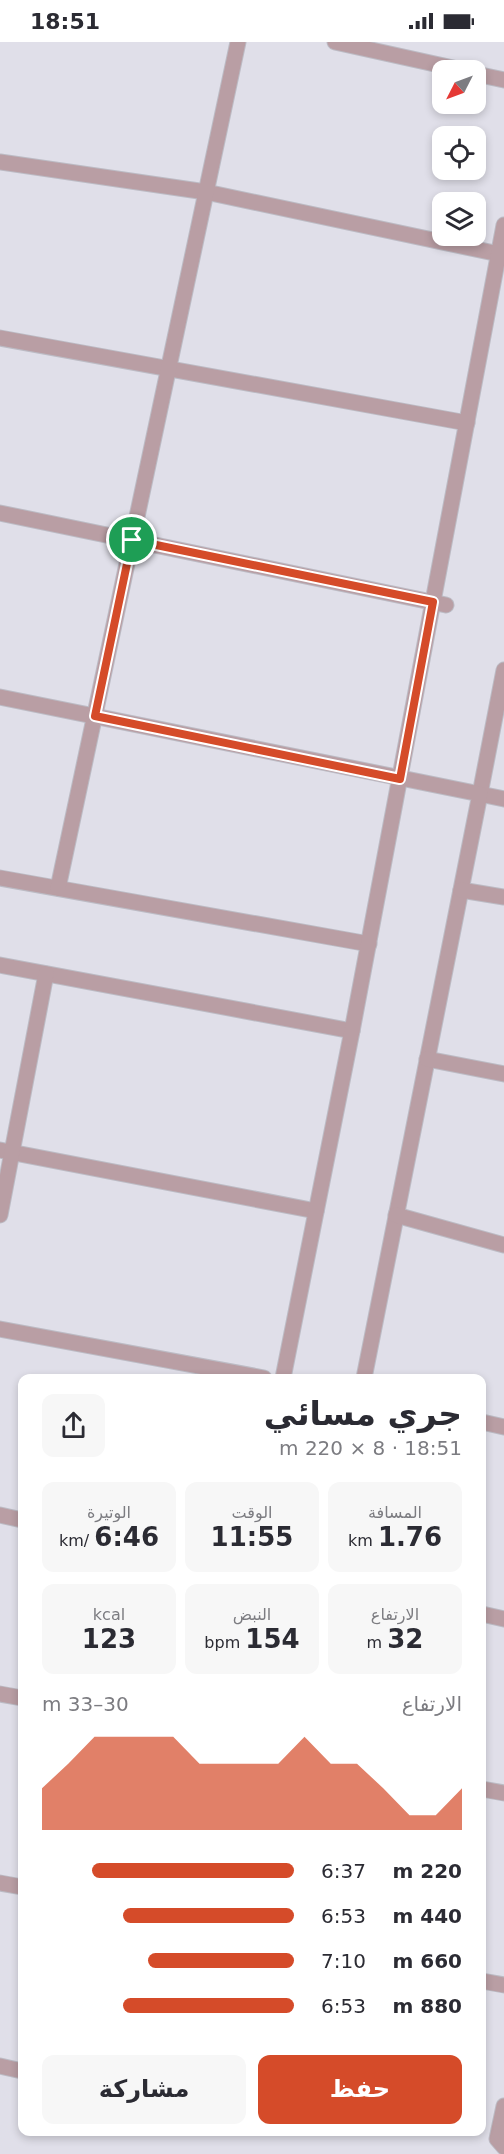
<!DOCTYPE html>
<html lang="ar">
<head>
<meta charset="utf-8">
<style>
	body { margin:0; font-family:"DejaVu Sans","Noto Sans Arabic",sans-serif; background:#f7f7f7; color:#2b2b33; direction:rtl; height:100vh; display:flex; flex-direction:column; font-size:22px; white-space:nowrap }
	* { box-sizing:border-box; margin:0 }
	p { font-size:20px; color:#7c7c81 }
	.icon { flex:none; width:33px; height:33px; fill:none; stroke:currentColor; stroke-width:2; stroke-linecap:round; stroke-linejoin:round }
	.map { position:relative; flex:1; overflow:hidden; direction:ltr }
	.side { position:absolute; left:18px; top:1332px; width:468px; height:762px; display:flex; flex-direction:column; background:#fff; border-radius:12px; box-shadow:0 3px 9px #0003; direction:rtl }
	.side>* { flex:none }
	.needle { width:39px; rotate:228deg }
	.fabs { position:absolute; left:432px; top:18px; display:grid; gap:12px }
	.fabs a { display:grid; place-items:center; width:54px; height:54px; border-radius:12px; background:#fff; box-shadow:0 3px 9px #0003; font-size:30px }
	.pin { position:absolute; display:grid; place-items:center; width:51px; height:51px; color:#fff; margin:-26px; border:3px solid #fff; border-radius:50%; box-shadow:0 2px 6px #0007 }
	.round { display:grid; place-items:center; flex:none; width:63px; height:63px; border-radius:12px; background:#f7f7f7 }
	.headline { display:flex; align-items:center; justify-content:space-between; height:102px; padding:0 24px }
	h1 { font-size:33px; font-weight:600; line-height:45px }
	.stats { display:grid; grid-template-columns:repeat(3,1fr); gap:9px; height:102px; padding:6px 24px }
	.stats div { display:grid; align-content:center; border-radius:12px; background:#f7f7f7; text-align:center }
	.stats b { font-size:26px; font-weight:600 }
	.stats small { font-size:16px; font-weight:400 }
	.stats p { font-size:16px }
	.chart { height:168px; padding:12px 24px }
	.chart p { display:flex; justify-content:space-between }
	.chart svg { width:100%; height:108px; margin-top:6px; fill:#d54b29; opacity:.7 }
	.primary-button { display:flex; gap:12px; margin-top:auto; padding:12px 24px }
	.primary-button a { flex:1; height:69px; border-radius:12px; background:#d54b29; color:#fff; font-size:24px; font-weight:600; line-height:69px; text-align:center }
	.primary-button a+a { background:#f7f7f7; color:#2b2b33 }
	ul { padding:0 24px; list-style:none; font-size:20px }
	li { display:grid; grid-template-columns:96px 72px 1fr; align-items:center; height:45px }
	li i { height:15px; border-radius:8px; background:#d54b29 }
	.status { display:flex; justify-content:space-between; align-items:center; height:42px; padding:0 30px; background:#fff; direction:ltr }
	.status svg { height:16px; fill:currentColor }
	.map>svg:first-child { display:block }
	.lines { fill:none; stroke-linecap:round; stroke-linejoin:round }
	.minor-casing { stroke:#bcbbc4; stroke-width:17 }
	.minor { stroke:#b99ea4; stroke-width:15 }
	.route-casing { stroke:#fff; stroke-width:12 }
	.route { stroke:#d54b29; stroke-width:8 }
</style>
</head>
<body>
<div class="status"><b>18:51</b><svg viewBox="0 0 49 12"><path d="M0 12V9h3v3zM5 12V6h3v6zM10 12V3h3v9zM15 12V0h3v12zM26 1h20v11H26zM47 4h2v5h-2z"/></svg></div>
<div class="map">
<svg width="504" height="2112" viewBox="0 0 504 2112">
	<rect width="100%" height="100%" fill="#e0dfe9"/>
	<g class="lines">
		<g class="minor-casing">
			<g id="minor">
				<polyline points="335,0 462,28"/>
				<polyline points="476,32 504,38"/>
				<polyline points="0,120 206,150 499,212"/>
				<polyline points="0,296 467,381"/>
				<polyline points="0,471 446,563"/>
				<polyline points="504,628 480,752 504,757"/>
				<polyline points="0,655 480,752 364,1336"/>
				<polyline points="0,836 369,902"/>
				<polyline points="58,846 238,0"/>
				<polyline points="461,848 504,855"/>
				<polyline points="0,923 352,989"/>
				<polyline points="427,1017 504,1032"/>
				<polyline points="0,1108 316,1169"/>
				<polyline points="0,1173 46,932"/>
				<polyline points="396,1173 504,1203"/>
				<polyline points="0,1287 264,1336"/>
				<polyline points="283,1336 352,989 504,183"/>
				<polyline points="482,1380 504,1385"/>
				<polyline points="0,1473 22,1478"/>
				<polyline points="482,1572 504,1577"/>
				<polyline points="0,1652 22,1656"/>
				<polyline points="482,1747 504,1751"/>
				<polyline points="0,1841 22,1845"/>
				<polyline points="482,1939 504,1943"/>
				<polyline points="0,2024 22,2029"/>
				<polyline points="504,2064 497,2097 504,2105"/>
			</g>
		</g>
		<use href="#minor" class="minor"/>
	</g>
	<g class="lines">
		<g class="route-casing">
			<polygon id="route" points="132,498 433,560 400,737 95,674"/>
		</g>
		<use href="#route" class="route"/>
	</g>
</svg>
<div class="fabs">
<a><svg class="needle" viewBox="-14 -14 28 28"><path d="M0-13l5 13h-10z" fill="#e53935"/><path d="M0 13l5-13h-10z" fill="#7c7c81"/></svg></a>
<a><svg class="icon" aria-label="locate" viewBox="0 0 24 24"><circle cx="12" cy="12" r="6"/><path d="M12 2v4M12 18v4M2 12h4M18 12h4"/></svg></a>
<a><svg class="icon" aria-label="layers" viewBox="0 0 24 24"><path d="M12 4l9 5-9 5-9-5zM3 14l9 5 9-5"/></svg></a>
</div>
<div class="pin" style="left:132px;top:498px;background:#1e9e55"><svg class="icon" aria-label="arrive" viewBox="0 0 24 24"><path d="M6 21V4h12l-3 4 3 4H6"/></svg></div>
<section class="side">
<div class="headline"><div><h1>جري مسائي</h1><p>18:51 · 8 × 220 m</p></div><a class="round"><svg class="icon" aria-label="share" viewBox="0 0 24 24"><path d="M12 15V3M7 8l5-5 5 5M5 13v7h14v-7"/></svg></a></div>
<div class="stats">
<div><p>المسافة</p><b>1.76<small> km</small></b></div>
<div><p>الوقت</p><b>11:55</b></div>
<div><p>الوتيرة</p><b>6:46<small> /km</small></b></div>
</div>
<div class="stats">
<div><p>الارتفاع</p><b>32<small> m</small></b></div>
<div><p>النبض</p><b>154<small> bpm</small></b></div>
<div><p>kcal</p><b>123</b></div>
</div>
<div class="chart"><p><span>الارتفاع</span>30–33 m</p>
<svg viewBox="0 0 160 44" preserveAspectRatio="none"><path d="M0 44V27L10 17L20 6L30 6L40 6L50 6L60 17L70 17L80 17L90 17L100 6L110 17L120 17L130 27L140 38L150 38L160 27V44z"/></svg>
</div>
<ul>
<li><b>220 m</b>6:37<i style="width:80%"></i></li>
<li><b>440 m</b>6:53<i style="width:68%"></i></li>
<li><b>660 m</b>7:10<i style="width:58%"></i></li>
<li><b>880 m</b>6:53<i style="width:68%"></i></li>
</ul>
<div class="primary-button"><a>حفظ</a><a>مشاركة</a></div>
</section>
</div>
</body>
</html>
